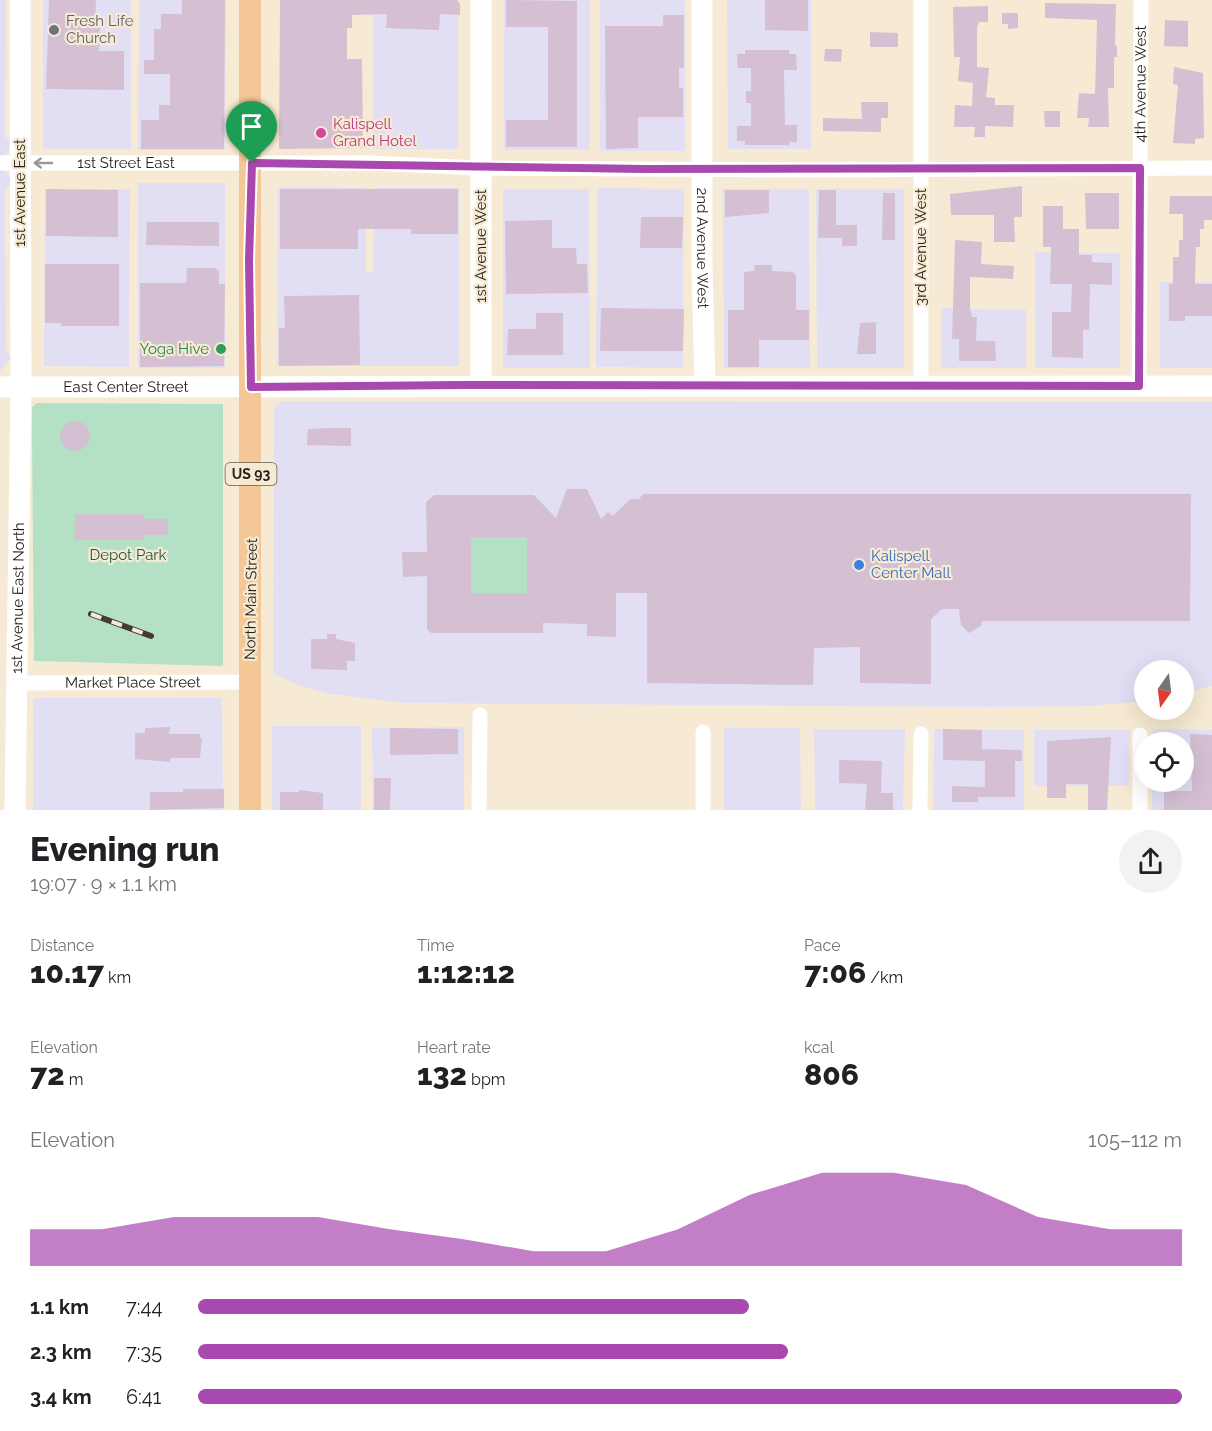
<!DOCTYPE html>
<html lang="en">
<head>
<meta charset="utf-8">
<style>
	body { margin:0; font-family:Raleway,sans-serif; background:#f2f2f2; color:#202124; height:100vh; display:flex; flex-direction:column; font-size:22px; white-space:nowrap }
	* { box-sizing:border-box; margin:0 }
	p { font-size:20px; color:#757577 }
	.icon { flex:none; width:33px; height:33px; fill:none; stroke:currentColor; stroke-width:2; stroke-linecap:round; stroke-linejoin:round }
	.map { position:relative; height:810px; overflow:hidden }
	.details { display:flex; flex-direction:column; background:#fff; flex:1 }
	.details>* { flex:none }
	.needle { width:39px; rotate:194deg }
	.controls { position:absolute; left:1134px; top:660px; display:grid; gap:12px }
	.controls a { display:grid; place-items:center; width:60px; height:60px; border-radius:50%; background:#fff; box-shadow:0 6px 24px #0002; font-size:30px }
	.pin { position:absolute; display:grid; place-items:center; width:51px; height:51px; color:#fff; margin:-62px -26px; border-radius:50% 50% 50% 0; rotate:-45deg; box-shadow:0 0 6px #0007 }
	.pin .icon { rotate:45deg }
	.round { display:grid; place-items:center; flex:none; width:63px; height:63px; border-radius:32px; background:#f2f2f2 }
	.head { display:flex; align-items:center; justify-content:space-between; height:102px; padding:0 30px }
	h1 { font-size:33px; font-weight:800; line-height:45px }
	.figures { display:grid; grid-template-columns:repeat(3,1fr); gap:9px; height:102px; padding:6px 30px }
	.figures div { display:grid; align-content:center }
	.figures b { font-size:30px; font-weight:800 }
	.figures small { font-size:16px; font-weight:400 }
	.figures p { font-size:16px }
	.chart { height:168px; padding:12px 30px }
	.chart p { display:flex; justify-content:space-between }
	.chart svg { width:100%; height:108px; margin-top:6px; fill:#a948af; opacity:.7 }
	ul { padding:0 30px; list-style:none; font-size:20px }
	li { display:grid; grid-template-columns:96px 72px 1fr; align-items:center; height:45px }
	li i { height:15px; border-radius:8px; background:#a948af }
	.map>svg:first-child { display:block }
	.commercial { fill:#e2dff5 }
	.green { fill:#b4e1c6 }
	.building { fill:#d4c0d2; fill-rule:evenodd }
	.lines { fill:none; stroke-linecap:round; stroke-linejoin:round }
	.street { stroke:#fff; stroke-width:15 }
	.secondary { stroke:#fff; stroke-width:21 }
	.primary { stroke:#f4c896; stroke-width:22 }
	.rail-casing { stroke:#413b31; stroke-width:6 }
	.rail { stroke:#f7ead4; stroke-width:4; stroke-dasharray:11; stroke-linecap:butt }
	.oneway { stroke:#9c9a96 }
	.route-casing { stroke:#fff; stroke-width:12 }
	.route { stroke:#a948af; stroke-width:8 }
	.worship-dot { fill:#6b7280; stroke:#f7ead4; stroke-width:2 }
	.hotel-dot { fill:#d1479c; stroke:#f7ead4; stroke-width:2 }
	.leisure-dot { fill:#2e9e5b; stroke:#f7ead4; stroke-width:2 }
	.shop-dot { fill:#3f7fe0; stroke:#f7ead4; stroke-width:2 }
	.labels { text-anchor:middle; dominant-baseline:central; stroke-width:4.5; stroke-linejoin:round; paint-order:stroke }
	.shield { fill:#f7ead4; stroke:#635b4f; stroke-width:1.5 }
	.shield-label { font-size:14px; font-weight:bold; fill:#231e16 }
	.worship-label { font-size:15px; fill:#5b616d; stroke:#f7ead4; text-anchor:start }
	.street-label { font-size:15px; fill:#231e16; stroke:#f7ead4 }
	.hotel-label { font-size:15px; fill:#b23c85; stroke:#f7ead4; text-anchor:start }
	.leisure-label { font-size:15px; fill:#27864d; stroke:#f7ead4; text-anchor:end }
	.park-label { font-size:15px; fill:#1e573b; stroke:#f7ead4 }
	.shop-label { font-size:15px; fill:#366cbe; stroke:#f7ead4; text-anchor:start }
</style>
</head>
<body>
<div class="map">
<svg width="1212" height="810" viewBox="0 0 1212 810">
	<rect width="100%" height="100%" fill="#f7ead4"/>
	<g class="commercial">
		<polygon points="0,0 6,0 5,136 10,141 8,152 0,158"/>
		<rect x="43" y="0" width="88" height="149"/>
		<polygon points="139,0 226,0 225,150 138,150"/>
		<rect x="373" y="0" width="85" height="149"/>
		<rect x="504" y="0" width="86" height="150"/>
		<rect x="600" y="0" width="85" height="151"/>
		<polygon points="727,0 811,0 811,149 728,149"/>
		<polygon points="0,169 7,172 11,182 5,192 6,349 11,358 0,371"/>
		<rect x="138" y="183" width="87" height="185"/>
		<polygon points="278,187 366,188 366,272 373,272 374,188 459,188 459,366 277,366"/>
		<polygon points="597,188 684,189 683,368 596,367"/>
		<polygon points="45,189 130,189 129,367 44,366"/>
		<polygon points="503,189 589,189 590,368 503,368"/>
		<polygon points="723,189 809,189 810,368 724,368"/>
		<polygon points="816,189 904,189 904,368 817,368"/>
		<polygon points="1035,252 1120,253 1120,368 1035,368"/>
		<rect x="1160" y="282" width="52" height="86"/>
		<polygon points="941,308 1026,310 1026,368 941,368"/>
		<polygon points="283,401 1212,402 1212,686 1184,693 1184,670 1144,670 1144,701 1089,706 990,707 404,703 329,694 298,685 273,674 274,412 275,407"/>
		<polygon points="33,698 222,698 223,810 33,810"/>
		<rect x="272" y="726" width="89" height="84"/>
		<polygon points="464,727 464,810 373,810 372,728"/>
		<polygon points="724,728 800,728 801,810 724,810"/>
		<polygon points="814,729 905,729 903,810 815,810"/>
		<polygon points="934,729 1024,730 1024,810 933,810"/>
		<polygon points="1153,729 1212,730 1212,810 1152,810 1152,782 1184,782 1184,742 1152,742"/>
		<polygon points="1034,730 1130,730 1129,786 1034,786"/>
	</g>
	<g class="green">
		<polygon points="37,403 223,404 223,666 34,661 32,436 32,407"/>
		<rect x="471" y="537" width="56" height="56"/>
	</g>
	<g class="building">
		<polygon points="49,0 96,0 95,27 100,27 99,51 124,51 124,90 46,89"/>
		<polygon points="182,0 225,0 224,149 141,149 141,120 159,120 159,105 170,105 170,74 144,74 144,60 154,60 154,29 161,29 161,14 182,14"/>
		<polygon points="280,0 457,0 460,4 460,15 440,14 439,30 386,28 387,14 352,15 352,28 347,28 347,59 362,59 363,148 279,149"/>
		<polygon points="506,0 577,1 577,147 506,147 506,120 548,120 548,27 506,27"/>
		<polygon points="765,0 808,0 808,31 765,30"/>
		<polygon points="1045,3 1116,4 1115,46 1117,45 1117,57 1114,57 1114,88 1108,88 1109,127 1088,127 1089,118 1077,118 1079,93 1095,94 1097,20 1045,18"/>
		<polygon points="988,6 988,22 979,22 977,28 977,67 989,68 986,97 995,98 995,105 1014,105 1013,127 985,126 985,137 974,137 975,127 954,127 955,105 972,106 973,83 958,81 960,57 954,57 953,7"/>
		<polygon points="1002,13 1018,13 1018,28 1008,29 1008,24 1002,24"/>
		<polygon points="663,15 684,15 684,68 679,68 679,88 683,88 683,117 638,117 638,148 606,149 605,26 663,26"/>
		<polygon points="1165,20 1188,21 1188,47 1164,46"/>
		<polygon points="870,32 898,33 898,47 870,47"/>
		<polygon points="825,49 842,49 841,62 824,61"/>
		<polygon points="745,50 789,50 789,54 796,54 797,70 784,70 785,125 797,125 797,142 789,142 790,145 745,145 745,141 737,141 737,126 751,126 751,103 746,103 746,91 751,91 751,68 738,68 737,54 745,54"/>
		<polygon points="1174,67 1203,73 1204,138 1195,139 1195,144 1173,143 1178,85 1173,84"/>
		<polygon points="861,102 888,102 888,118 881,118 881,132 823,131 823,118 862,119"/>
		<polygon points="1044,111 1060,111 1060,127 1045,127"/>
		<polygon points="1022,186 1022,217 1014,217 1015,242 994,242 994,215 951,215 950,194"/>
		<polygon points="46,189 118,190 118,237 46,236"/>
		<polygon points="280,189 458,189 458,234 411,234 411,229 358,229 358,249 280,249"/>
		<polygon points="725,190 769,190 769,213 725,217"/>
		<polygon points="819,190 836,190 836,225 857,225 857,246 842,246 842,238 818,238"/>
		<polygon points="883,193 895,193 895,240 882,240"/>
		<polygon points="1085,193 1119,193 1119,229 1086,229"/>
		<polygon points="1170,196 1212,196 1212,220 1204,220 1204,229 1200,229 1200,247 1196,247 1195,284 1212,284 1212,316 1185,316 1185,321 1169,321 1169,284 1173,284 1173,257 1179,257 1179,240 1183,240 1183,214 1169,214"/>
		<polygon points="1043,206 1063,206 1063,229 1079,229 1079,255 1092,255 1092,262 1112,263 1112,285 1090,284 1089,330 1083,330 1083,358 1052,357 1052,312 1071,312 1072,284 1050,284 1051,247 1043,247"/>
		<polygon points="641,217 683,217 682,248 640,248"/>
		<polygon points="552,220 552,248 576,248 577,264 587,264 588,293 506,294 505,221"/>
		<polygon points="147,222 219,222 219,246 146,245"/>
		<polygon points="955,240 982,242 981,264 1014,266 1013,279 970,277 970,309 972,317 977,317 976,341 995,341 996,361 959,361 959,339 952,339"/>
		<polygon points="45,264 119,264 119,326 61,326 61,323 45,323"/>
		<polygon points="755,265 772,265 772,271 793,272 796,275 796,310 809,310 809,340 759,340 759,367 728,367 728,310 744,310 744,272 754,271"/>
		<polygon points="187,268 215,268 219,272 219,284 225,284 224,366 140,367 140,283 186,283"/>
		<polygon points="359,295 360,365 279,366 279,328 285,328 284,296"/>
		<polygon points="601,308 684,309 683,351 600,351"/>
		<polygon points="536,313 563,313 563,355 507,355 508,329 536,329"/>
		<polygon points="876,322 876,354 857,354 860,323"/>
		<circle cx="75" cy="436" r="15"/>
		<polygon points="330,428 351,428 351,446 307,445 308,429"/>
		<path d="M 567,489 L 587,489 L 601,519 L 608,512 L 613,516 L 630,499 L 639,499 L 643,494 L 1191,494 L 1190,621 L 982,621 L 981,626 L 969,633 L 961,625 L 959,609 L 942,609 L 931,619 L 931,684 L 860,683 L 860,647 L 814,648 L 813,685 L 647,683 L 647,593 L 616,593 L 616,637 L 587,636 L 587,624 L 543,623 L 543,633 L 431,633 L 427,629 L 427,576 L 403,577 L 402,552 L 427,552 L 426,502 L 434,495 L 534,495 L 556,518 ZM 471,537 L 527,537 L 527,593 L 471,593 Z"/>
		<polygon points="75,514 144,514 144,519 168,519 168,535 144,535 144,540 75,540"/>
		<polygon points="327,634 336,634 336,639 355,643 355,661 347,661 347,670 311,669 311,639 327,639"/>
		<polygon points="170,727 169,734 200,734 200,738 202,738 200,758 170,758 170,762 135,759 135,733 145,733 145,728"/>
		<polygon points="390,728 458,729 458,754 390,755"/>
		<polygon points="943,729 982,730 982,749 1022,750 1022,761 1015,761 1015,797 978,797 978,802 952,802 952,786 985,787 985,761 943,760"/>
		<polygon points="1190,734 1212,735 1212,810 1164,810 1164,791 1192,791"/>
		<polygon points="1111,737 1107,810 1088,810 1088,784 1066,784 1066,798 1047,798 1047,741"/>
		<polygon points="839,760 882,761 881,793 893,793 893,810 865,810 867,784 839,783"/>
		<polygon points="374,778 391,778 390,810 374,810"/>
		<polygon points="183,789 224,789 224,808 150,810 150,792 183,792"/>
		<polygon points="299,790 323,793 323,810 280,810 280,792 299,792"/>
	</g>
	<g class="lines">
		<g class="street">
			<polyline points="921,0 921,386"/>
			<path id="s1" d="M 0,163 L 370,163 L 480,168 L 813,170 L 1212,168"/>
			<path id="s2" d="M 1139,386 L 1141,0"/>
			<path id="s3" d="M 16,683 L 250,682"/>
			<polyline points="703,732 703,810"/>
			<polyline points="479,810 480,715"/>
			<polyline points="920,810 921,734"/>
			<polyline points="1140,810 1140,735"/>
		</g>
		<g class="secondary">
			<polyline points="481,0 481,385"/>
			<path id="s4" d="M 702,0 L 702,266 L 705,386"/>
			<path id="s5" d="M 0,387 L 1212,386"/>
			<path id="s6" d="M 15,810 L 21,387 L 20,0"/>
		</g>
		<polyline class="primary" points="250,810 250,0"/>
		<g class="rail-casing">
			<polyline id="rail" points="91,614 151,636"/>
		</g>
		<use href="#rail" class="rail"/>
	</g>
	<defs><path id="oneway-shaft" d="M-6 0H5M1.5-3L5.5 0L1.5 3" fill="none" stroke-width="1.6" stroke-linecap="round" stroke-linejoin="round" transform="scale(1.5)"/></defs>
	<use class="oneway" href="#oneway-shaft" transform="translate(43 163) rotate(180)"/>
	<g class="lines">
		<g class="route-casing">
			<polygon id="route" points="252,163 644,169 1140,168 1139,386 462,385 251,387 249,261"/>
		</g>
		<use href="#route" class="route"/>
	</g>
	<circle class="worship-dot" cx="54" cy="30" r="6"/>
	<circle class="hotel-dot" cx="321" cy="133" r="6"/>
	<circle class="leisure-dot" cx="221" cy="349" r="6"/>
	<circle class="shop-dot" cx="859" cy="565" r="6"/>
	<g class="labels">
		<rect class="shield" x="225.5" y="463" width="51" height="22" rx="4.5"/>
		<g class="shield-label">
			<text x="251" y="474">US 93</text>
		</g>
		<g class="worship-label">
			<text x="66" y="21">Fresh Life<tspan x="66" dy="17">Church</tspan></text>
		</g>
		<g class="street-label">
			<text stroke="none"><textPath href="#s2" startOffset="302">4th Avenue West</textPath></text>
			<text stroke="none"><textPath href="#s1" startOffset="126">1st Street East</textPath></text>
			<text transform="translate(20 193) rotate(-90)">1st Avenue East</text>
			<text transform="translate(481 246) rotate(-90)">1st Avenue West</text>
			<text stroke="none"><textPath href="#s4" startOffset="248">2nd Avenue West</textPath></text>
			<text transform="translate(921 247) rotate(-90)">3rd Avenue West</text>
			<text stroke="none"><textPath href="#s5" startOffset="126">East Center Street</textPath></text>
			<text stroke="none"><textPath href="#s6" startOffset="212">1st Avenue East North</textPath></text>
			<text transform="translate(251 599) rotate(-89)">North Main Street</text>
			<text stroke="none"><textPath href="#s3" startOffset="117">Market Place Street</textPath></text>
		</g>
		<g class="hotel-label">
			<text x="333" y="124">Kalispell<tspan x="333" dy="17">Grand Hotel</tspan></text>
		</g>
		<g class="leisure-label">
			<text x="209" y="349">Yoga Hive</text>
		</g>
		<g class="park-label">
			<text x="128" y="555">Depot Park</text>
		</g>
		<g class="shop-label">
			<text x="871" y="556">Kalispell<tspan x="871" dy="17">Center Mall</tspan></text>
		</g>
	</g>
</svg>
<div class="controls">
<a><svg class="needle" viewBox="-14 -14 28 28"><path d="M0-13l5 13h-10z" fill="#e53935"/><path d="M0 13l5-13h-10z" fill="#757577"/></svg></a>
<a><svg class="icon" aria-label="locate" viewBox="0 0 24 24"><circle cx="12" cy="12" r="6"/><path d="M12 2v4M12 18v4M2 12h4M18 12h4"/></svg></a>
</div>
<div class="pin" style="left:252px;top:163px;background:#1e9e55"><svg class="icon" aria-label="arrive" viewBox="0 0 24 24"><path d="M6 21V4h12l-3 4 3 4H6"/></svg></div>
</div>
<section class="details">
<div class="head"><div><h1>Evening run</h1><p>19:07 · 9 × 1.1 km</p></div><a class="round"><svg class="icon" aria-label="share" viewBox="0 0 24 24"><path d="M12 15V3M7 8l5-5 5 5M5 13v7h14v-7"/></svg></a></div>
<div class="figures">
<div><p>Distance</p><b>10.17<small> km</small></b></div>
<div><p>Time</p><b>1:12:12</b></div>
<div><p>Pace</p><b>7:06<small> /km</small></b></div>
</div>
<div class="figures">
<div><p>Elevation</p><b>72<small> m</small></b></div>
<div><p>Heart rate</p><b>132<small> bpm</small></b></div>
<div><p>kcal</p><b>806</b></div>
</div>
<div class="chart"><p><span>Elevation</span>105–112 m</p>
<svg viewBox="0 0 160 44" preserveAspectRatio="none"><path d="M0 44V29L10 29L20 24L30 24L40 24L50 29L60 33L70 38L80 38L90 29L100 15L110 6L120 6L130 11L140 24L150 29L160 29V44z"/></svg>
</div>
<ul>
<li><b>1.1 km</b>7:44<i style="width:56%"></i></li>
<li><b>2.3 km</b>7:35<i style="width:60%"></i></li>
<li><b>3.4 km</b>6:41<i style="width:100%"></i></li>
</ul>
</section>
</body>
</html>
